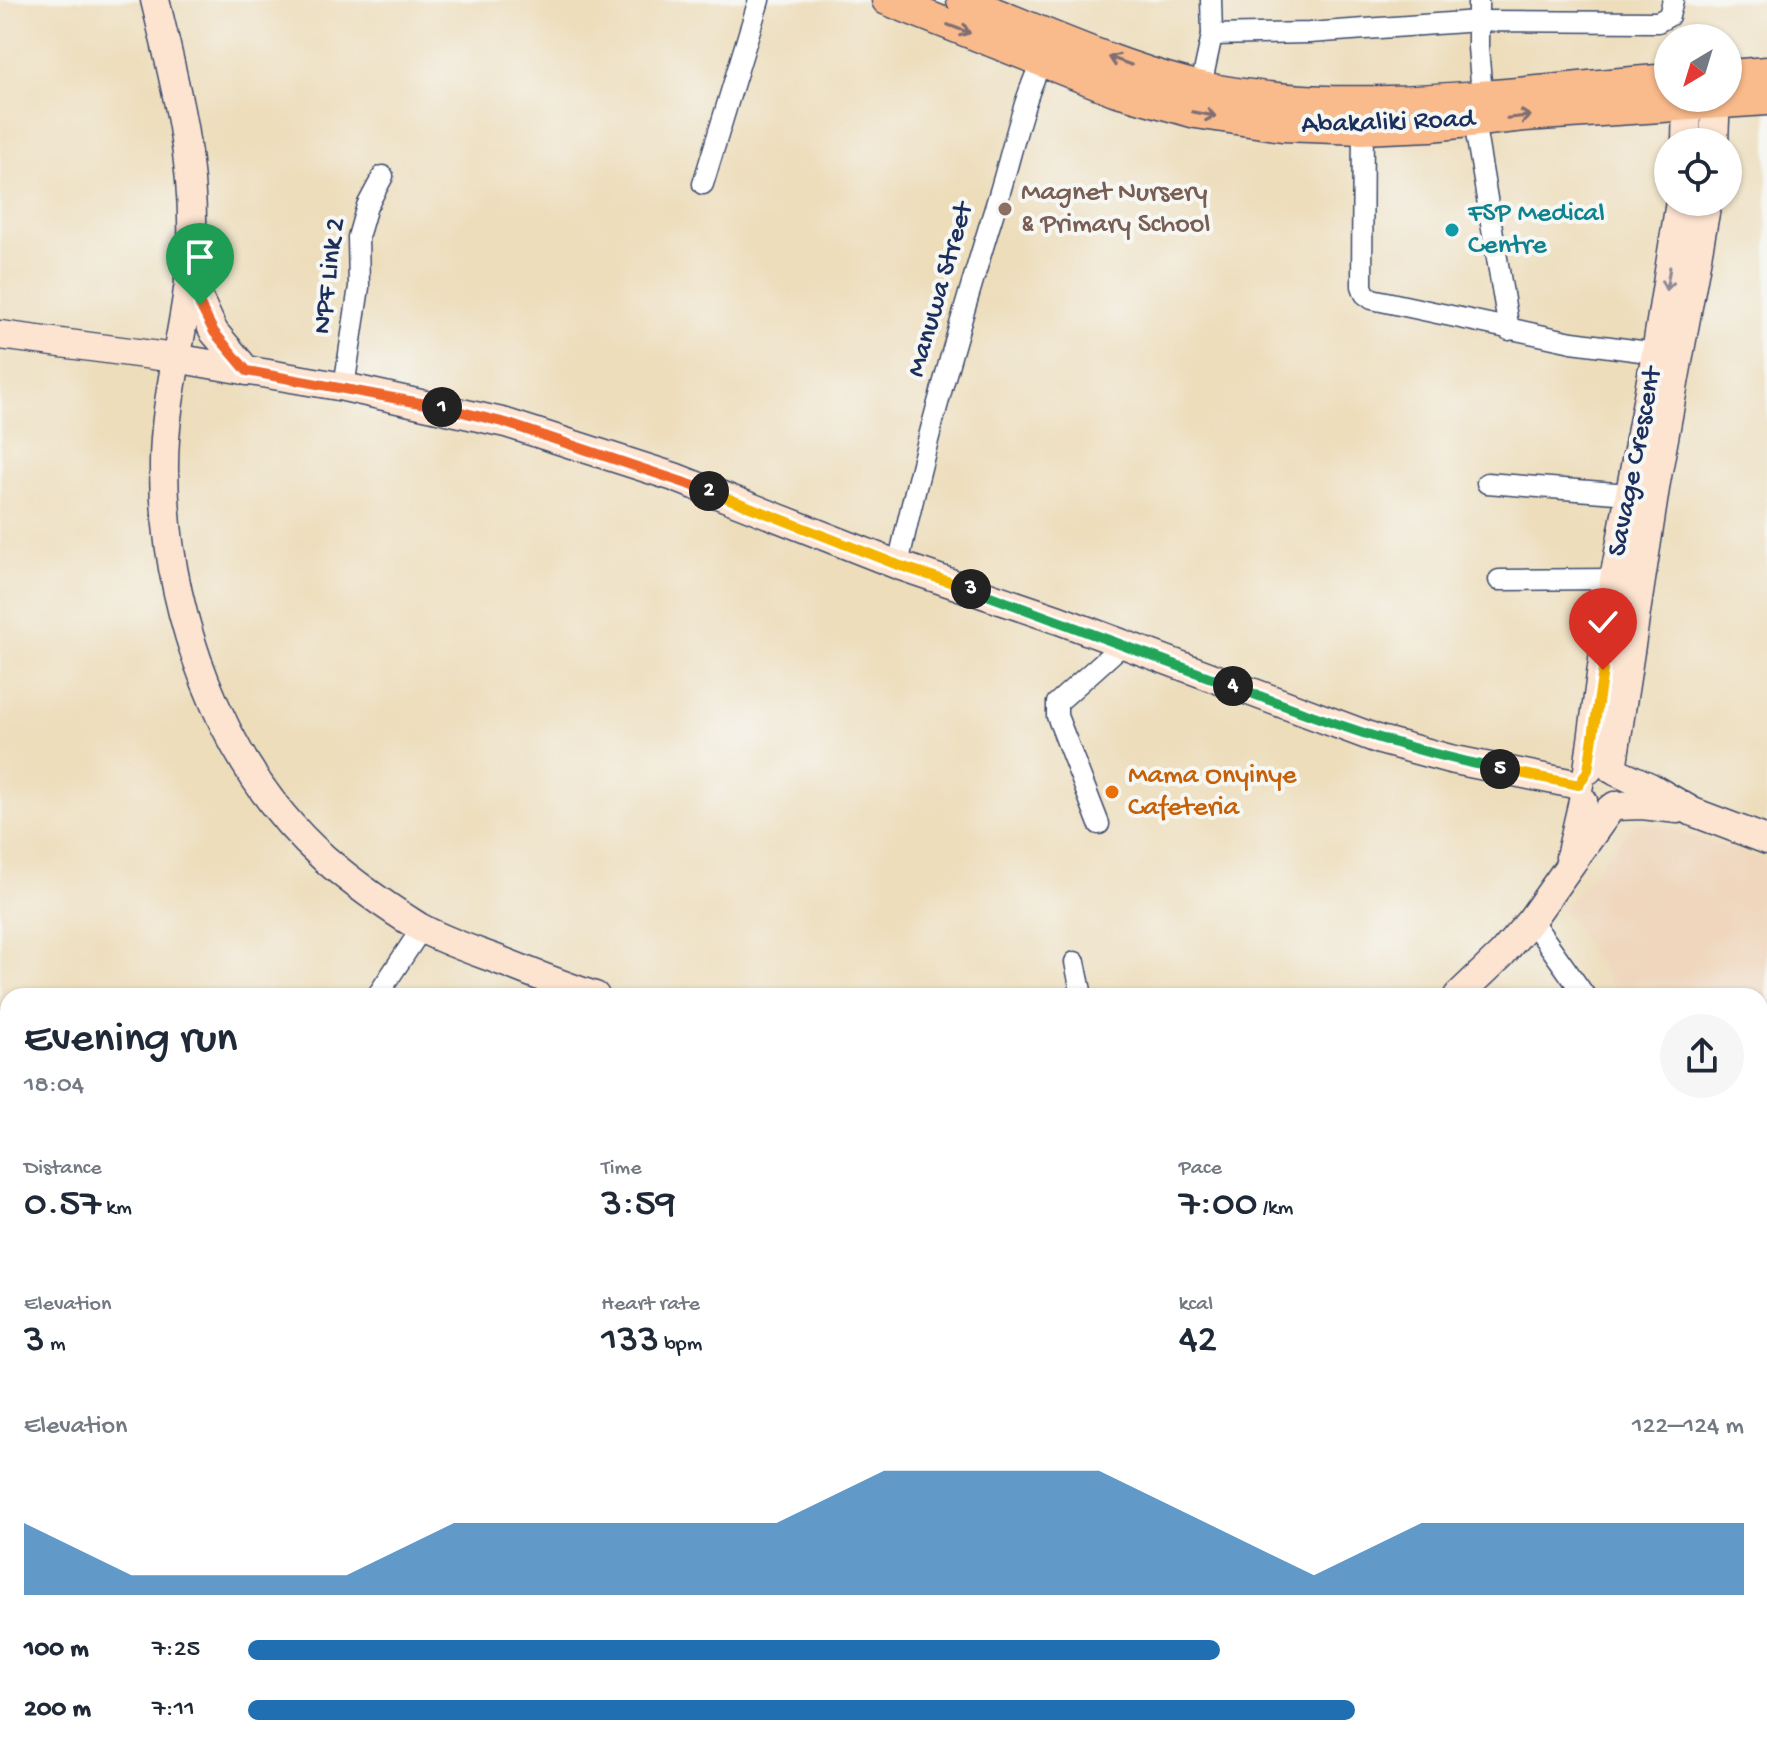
<!DOCTYPE html>
<html lang="en">
<head>
<meta charset="utf-8">
<style>
	body { margin:0; font-family:"Gochi Hand",sans-serif; background:#f6f6f7; color:#1f2937; height:100vh; display:flex; flex-direction:column; font-size:30px; white-space:nowrap }
	* { box-sizing:border-box; margin:0 }
	p { font-size:26px; color:#747a83 }
	.icon { flex:none; width:44px; height:44px; fill:none; stroke:currentColor; stroke-width:2; stroke-linecap:round; stroke-linejoin:round }
	.map { position:relative; flex:1; overflow:hidden }
	.sheet { position:absolute; left:0px; top:988px; width:1768px; height:768px; display:flex; flex-direction:column; background:#fff; border-radius:24px 24px 0 0; box-shadow:0 2px 6px #0004 }
	.sheet>* { flex:none }
	.needle { width:52px; rotate:218deg }
	.tools { position:absolute; left:1654px; top:24px; display:grid; gap:16px }
	.tools a { display:grid; place-items:center; width:88px; height:88px; border-radius:50%; background:#fff; box-shadow:0 2px 6px #0004; font-size:40px }
	.pin { position:absolute; display:grid; place-items:center; width:68px; height:68px; color:#fff; margin:-82px -34px; border-radius:50% 50% 50% 0; rotate:-45deg; box-shadow:0 0 8px #0007 }
	.pin .icon { rotate:45deg }
	.km { position:absolute; width:40px; height:40px; margin:-20px; border-radius:50%; background:#222; color:#fff; font-size:22px; line-height:40px; text-align:center }
	.round { display:grid; place-items:center; flex:none; width:84px; height:84px; border-radius:42px; background:#f6f6f7 }
	.summary { display:flex; align-items:center; justify-content:space-between; height:136px; padding:0 24px }
	h1 { font-size:44px; font-weight:600; line-height:60px }
	.figures { display:grid; grid-template-columns:repeat(3,1fr); gap:12px; height:136px; padding:8px 24px }
	.figures div { display:grid; align-content:center }
	.figures b { font-size:40px; font-weight:600 }
	.figures small { font-size:22px; font-weight:400 }
	.figures p { font-size:22px }
	.chart { height:224px; padding:16px 24px }
	.chart p { display:flex; justify-content:space-between }
	.chart svg { width:100%; height:144px; margin-top:8px; fill:#1f6fb2; opacity:.7 }
	ul { padding:0 24px; list-style:none; font-size:26px }
	li { display:grid; grid-template-columns:128px 96px 1fr; align-items:center; height:60px }
	li i { height:20px; border-radius:10px; background:#1f6fb2 }
	.map>svg:first-child { display:block }
	.built { fill:#efd6bc }
	.lines { fill:none; stroke-linecap:round; stroke-linejoin:round }
	.street-casing { stroke:#3a496c; stroke-width:23 }
	.secondary-casing { stroke:#3a496c; stroke-width:31 }
	.primary-casing { stroke:#3a496c; stroke-width:33 }
	.street { stroke:#fff; stroke-width:20 }
	.secondary { stroke:#fde4d1; stroke-width:28 }
	.primary { stroke:#fabb8c; stroke-width:30 }
	.oneway { stroke:#7f6e73 }
	.oneway2 { stroke:#8c8a98 }
	.split-1-casing { stroke:#fff; stroke-width:16 }
	.split-2-casing { stroke:#fff; stroke-width:16 }
	.split-3-casing { stroke:#fff; stroke-width:16 }
	.split-4-casing { stroke:#fff; stroke-width:16 }
	.split-5-casing { stroke:#fff; stroke-width:16 }
	.split-6-casing { stroke:#fff; stroke-width:16 }
	.split-1 { stroke:#f0652b; stroke-width:10 }
	.split-2 { stroke:#f0652b; stroke-width:10 }
	.split-3 { stroke:#f5b400; stroke-width:10 }
	.split-4 { stroke:#22a559; stroke-width:10 }
	.split-5 { stroke:#22a559; stroke-width:10 }
	.split-6 { stroke:#f5b400; stroke-width:10 }
	.education-dot { fill:#8d6e63; stroke:#f6f6f2; stroke-width:3 }
	.culture-dot { fill:#0f9aa8; stroke:#f6f6f2; stroke-width:3 }
	.food-dot { fill:#e8710a; stroke:#f6f6f2; stroke-width:3 }
	.labels { text-anchor:middle; dominant-baseline:central; stroke-width:8; stroke-linejoin:round; paint-order:stroke }
	.street-label { font-size:28px; fill:#1b2f5e; stroke:#f6f6f2 }
	.education-label { font-size:28px; fill:#785e54; stroke:#f6f6f2; text-anchor:start }
	.culture-label { font-size:28px; fill:#0d838f; stroke:#f6f6f2; text-anchor:start }
	.food-label { font-size:28px; fill:#c56008; stroke:#f6f6f2; text-anchor:start }
</style>
</head>
<body>
<div class="map">
<svg width="1767" height="1756" viewBox="0 0 1767 1756">
	<rect width="100%" height="100%" fill="#f6f6f2"/>
	<filter id="ink" filterUnits="userSpaceOnUse"><feTurbulence type="fractalNoise" baseFrequency=".0125" numOctaves="2"/><feDisplacementMap in="SourceGraphic" scale="16" xChannelSelector="R" yChannelSelector="G"/><feConvolveMatrix kernelMatrix="1 2 1 2 8 2 1 2 1" color-interpolation-filters="sRGB"/></filter>
	<filter id="wash" filterUnits="userSpaceOnUse"><feTurbulence type="fractalNoise" baseFrequency=".006" numOctaves="4" result="noise"/><feDisplacementMap in="SourceGraphic" scale="32" xChannelSelector="R" yChannelSelector="G"/><feGaussianBlur stdDeviation="1.8" result="paint"/><feColorMatrix in="noise" values="0 0 0 0 0 0 0 0 0 0 0 0 0 0 0 0 0 1.4 0 .05"/><feComposite in="paint" operator="in"/></filter>
	<g filter="url(#wash)">
		<rect width="100%" height="100%" fill="#edddbb"/>
		<polygon class="built" points="1636,823 1663,824 1767,862 1767,1756 1737,1748 1760,1748 1760,996 1618,996 1563,908"/>
	</g>
	<g filter="url(#ink)">
		<g class="lines">
			<g class="street-casing">
				<g id="street">
					<polyline points="1478,0 1478,47 1482,94"/>
					<polyline points="1212,35 1309,33 1478,21 1658,22 1669,16 1673,0"/>
					<polyline points="1201,86 1212,35 1211,0"/>
					<polyline points="1363,117 1362,286 1365,294 1372,299 1572,342 1656,353"/>
					<polyline points="1474,121 1509,330"/>
					<polyline points="703,184 759,0"/>
					<polyline points="344,387 359,287 358,237 367,206 383,176"/>
					<polyline points="1487,483 1629,494"/>
					<path d="M 898,565 C 925,440 961,317 999,195 C 1013,149 1024,93 1047,51"/>
					<polyline points="1499,580 1614,579"/>
					<polyline points="1099,824 1057,716 1057,703 1122,645"/>
					<polyline points="1531,920 1585,996"/>
					<polyline points="1075,962 1082,996"/>
					<polyline points="377,996 422,928"/>
					<polyline points="0,1353 8,1356"/>
					<polyline points="0,1552 8,1526"/>
					<polyline points="1686,1748 1709,1756"/>
					<polyline points="0,1756 1,1756"/>
					<polyline points="1102,1756 1105,1748"/>
					<polyline points="1454,1756 1455,1748"/>
				</g>
			</g>
			<g class="secondary-casing">
				<g id="secondary">
					<path d="M 155,0 C 175,82 195,161 192,246 C 189,321 163,394 164,470 C 165,608 219,766 325,859 C 354,884 387,907 419,927 C 446,942 475,951 504,962 C 534,974 564,986 595,996"/>
					<polyline points="1686,142 1687,98"/>
					<polyline points="1714,142 1716,98"/>
					<polyline points="189,278 214,332 247,371"/>
					<polyline points="0,335 175,358 344,387 506,423 674,477 898,565 1059,620 1380,740 1450,759 1579,785"/>
					<polyline points="1612,769 1656,482 1707,202"/>
					<polyline points="1588,770 1614,579 1656,353 1680,202"/>
					<polyline points="1617,772 1650,787 1693,812 1767,840"/>
					<polyline points="1615,806 1642,805 1678,809"/>
					<polyline points="1570,857 1583,801"/>
					<polyline points="1458,996 1501,955 1531,920 1610,809"/>
					<polyline points="619,1756 623,1748"/>
				</g>
			</g>
			<g class="primary-casing">
				<g id="primary">
					<polyline points="887,0 1114,90 1196,113 1282,126 1362,129 1431,126 1525,116 1767,100"/>
					<path d="M 962,0 C 1037,29 1124,70 1202,87 C 1352,118 1516,91 1668,79"/>
					<polyline points="1728,75 1767,72"/>
				</g>
			</g>
			<use href="#street" class="street"/>
			<use href="#secondary" class="secondary"/>
			<use href="#primary" class="primary"/>
		</g>
		<defs><path id="oneway-shaft" d="M-6 0H5M1.5-3L5.5 0L1.5 3" fill="none" stroke-width="1.6" stroke-linecap="round" stroke-linejoin="round" transform="scale(2)"/></defs>
		<g class="oneway">
			<use href="#oneway-shaft" transform="translate(959 29) rotate(21)"/>
			<use href="#oneway-shaft" transform="translate(1120 61) rotate(-160)"/>
			<use href="#oneway-shaft" transform="translate(1204 114) rotate(11)"/>
			<use href="#oneway-shaft" transform="translate(1519 117) rotate(-6)"/>
		</g>
		<use class="oneway2" href="#oneway-shaft" transform="translate(1668 279) rotate(99)"/>
	</g>
	<g class="lines" filter="url(#ink)">
		<g class="split-1-casing">
			<polyline id="split-1" points="200,305 214,332 247,371 442,407"/>
		</g>
		<g class="split-2-casing">
			<polyline id="split-2" points="442,407 506,423 709,491"/>
		</g>
		<g class="split-3-casing">
			<polyline id="split-3" points="709,491 898,565 971,589"/>
		</g>
		<g class="split-4-casing">
			<polyline id="split-4" points="971,589 1233,686"/>
		</g>
		<g class="split-5-casing">
			<path id="split-5" d="M 1233,686 C 1321,720 1408,751 1500,769"/>
		</g>
		<g class="split-6-casing">
			<polyline id="split-6" points="1500,769 1579,785 1588,770 1603,670"/>
		</g>
		<use href="#split-1" class="split-1"/>
		<use href="#split-2" class="split-2"/>
		<use href="#split-3" class="split-3"/>
		<use href="#split-4" class="split-4"/>
		<use href="#split-5" class="split-5"/>
		<use href="#split-6" class="split-6"/>
	</g>
	<circle class="education-dot" cx="1005" cy="209" r="8"/>
	<circle class="culture-dot" cx="1452" cy="230" r="8"/>
	<circle class="food-dot" cx="1112" cy="792" r="8"/>
	<g class="labels">
		<g class="street-label">
			<text transform="translate(1388 123) rotate(-2)">Abakaliki Road</text>
			<text transform="translate(330 276) rotate(-83)">NPF Link 2</text>
			<text transform="translate(941 290) rotate(-74)">Manuwa Street</text>
			<text transform="translate(1636 462) rotate(-79)">Savage Crescent</text>
		</g>
		<g class="education-label">
			<text x="1021" y="193">Magnet Nursery<tspan x="1021" dy="32">&amp; Primary School</tspan></text>
		</g>
		<g class="culture-label">
			<text x="1468" y="214">FSP Medical<tspan x="1468" dy="32">Centre</tspan></text>
		</g>
		<g class="food-label">
			<text x="1128" y="776">Mama Onyinye<tspan x="1128" dy="32">Cafeteria</tspan></text>
		</g>
	</g>
</svg>
<div class="tools">
<a><svg class="needle" viewBox="-14 -14 28 28"><path d="M0-13l5 13h-10z" fill="#e53935"/><path d="M0 13l5-13h-10z" fill="#747a83"/></svg></a>
<a><svg class="icon" aria-label="locate" viewBox="0 0 24 24"><circle cx="12" cy="12" r="6"/><path d="M12 2v4M12 18v4M2 12h4M18 12h4"/></svg></a>
</div>
<div class="pin" style="left:200px;top:305px;background:#1e9e55"><svg class="icon" aria-label="arrive" viewBox="0 0 24 24"><path d="M6 21V4h12l-3 4 3 4H6"/></svg></div>
<div class="pin" style="left:1603px;top:670px;background:#d93025"><svg class="icon" aria-label="check" viewBox="0 0 24 24"><path d="M5 12l5 5 9-10"/></svg></div>
<b class="km" style="left:442px;top:407px">1</b>
<b class="km" style="left:709px;top:491px">2</b>
<b class="km" style="left:971px;top:589px">3</b>
<b class="km" style="left:1233px;top:686px">4</b>
<b class="km" style="left:1500px;top:769px">5</b>
<section class="sheet">
<div class="summary"><div><h1>Evening run</h1><p>18:04</p></div><a class="round"><svg class="icon" aria-label="share" viewBox="0 0 24 24"><path d="M12 15V3M7 8l5-5 5 5M5 13v7h14v-7"/></svg></a></div>
<div class="figures">
<div><p>Distance</p><b>0.57<small> km</small></b></div>
<div><p>Time</p><b>3:59</b></div>
<div><p>Pace</p><b>7:00<small> /km</small></b></div>
</div>
<div class="figures">
<div><p>Elevation</p><b>3<small> m</small></b></div>
<div><p>Heart rate</p><b>133<small> bpm</small></b></div>
<div><p>kcal</p><b>42</b></div>
</div>
<div class="chart"><p><span>Elevation</span>122–124 m</p>
<svg viewBox="0 0 160 44" preserveAspectRatio="none"><path d="M0 44V22L10 38L20 38L30 38L40 22L50 22L60 22L70 22L80 6L90 6L100 6L110 22L120 38L130 22L140 22L150 22L160 22V44z"/></svg>
</div>
<ul>
<li><b>100 m</b>7:25<i style="width:65%"></i></li>
<li><b>200 m</b>7:11<i style="width:74%"></i></li>
</ul>
</section>
</div>
</body>
</html>
